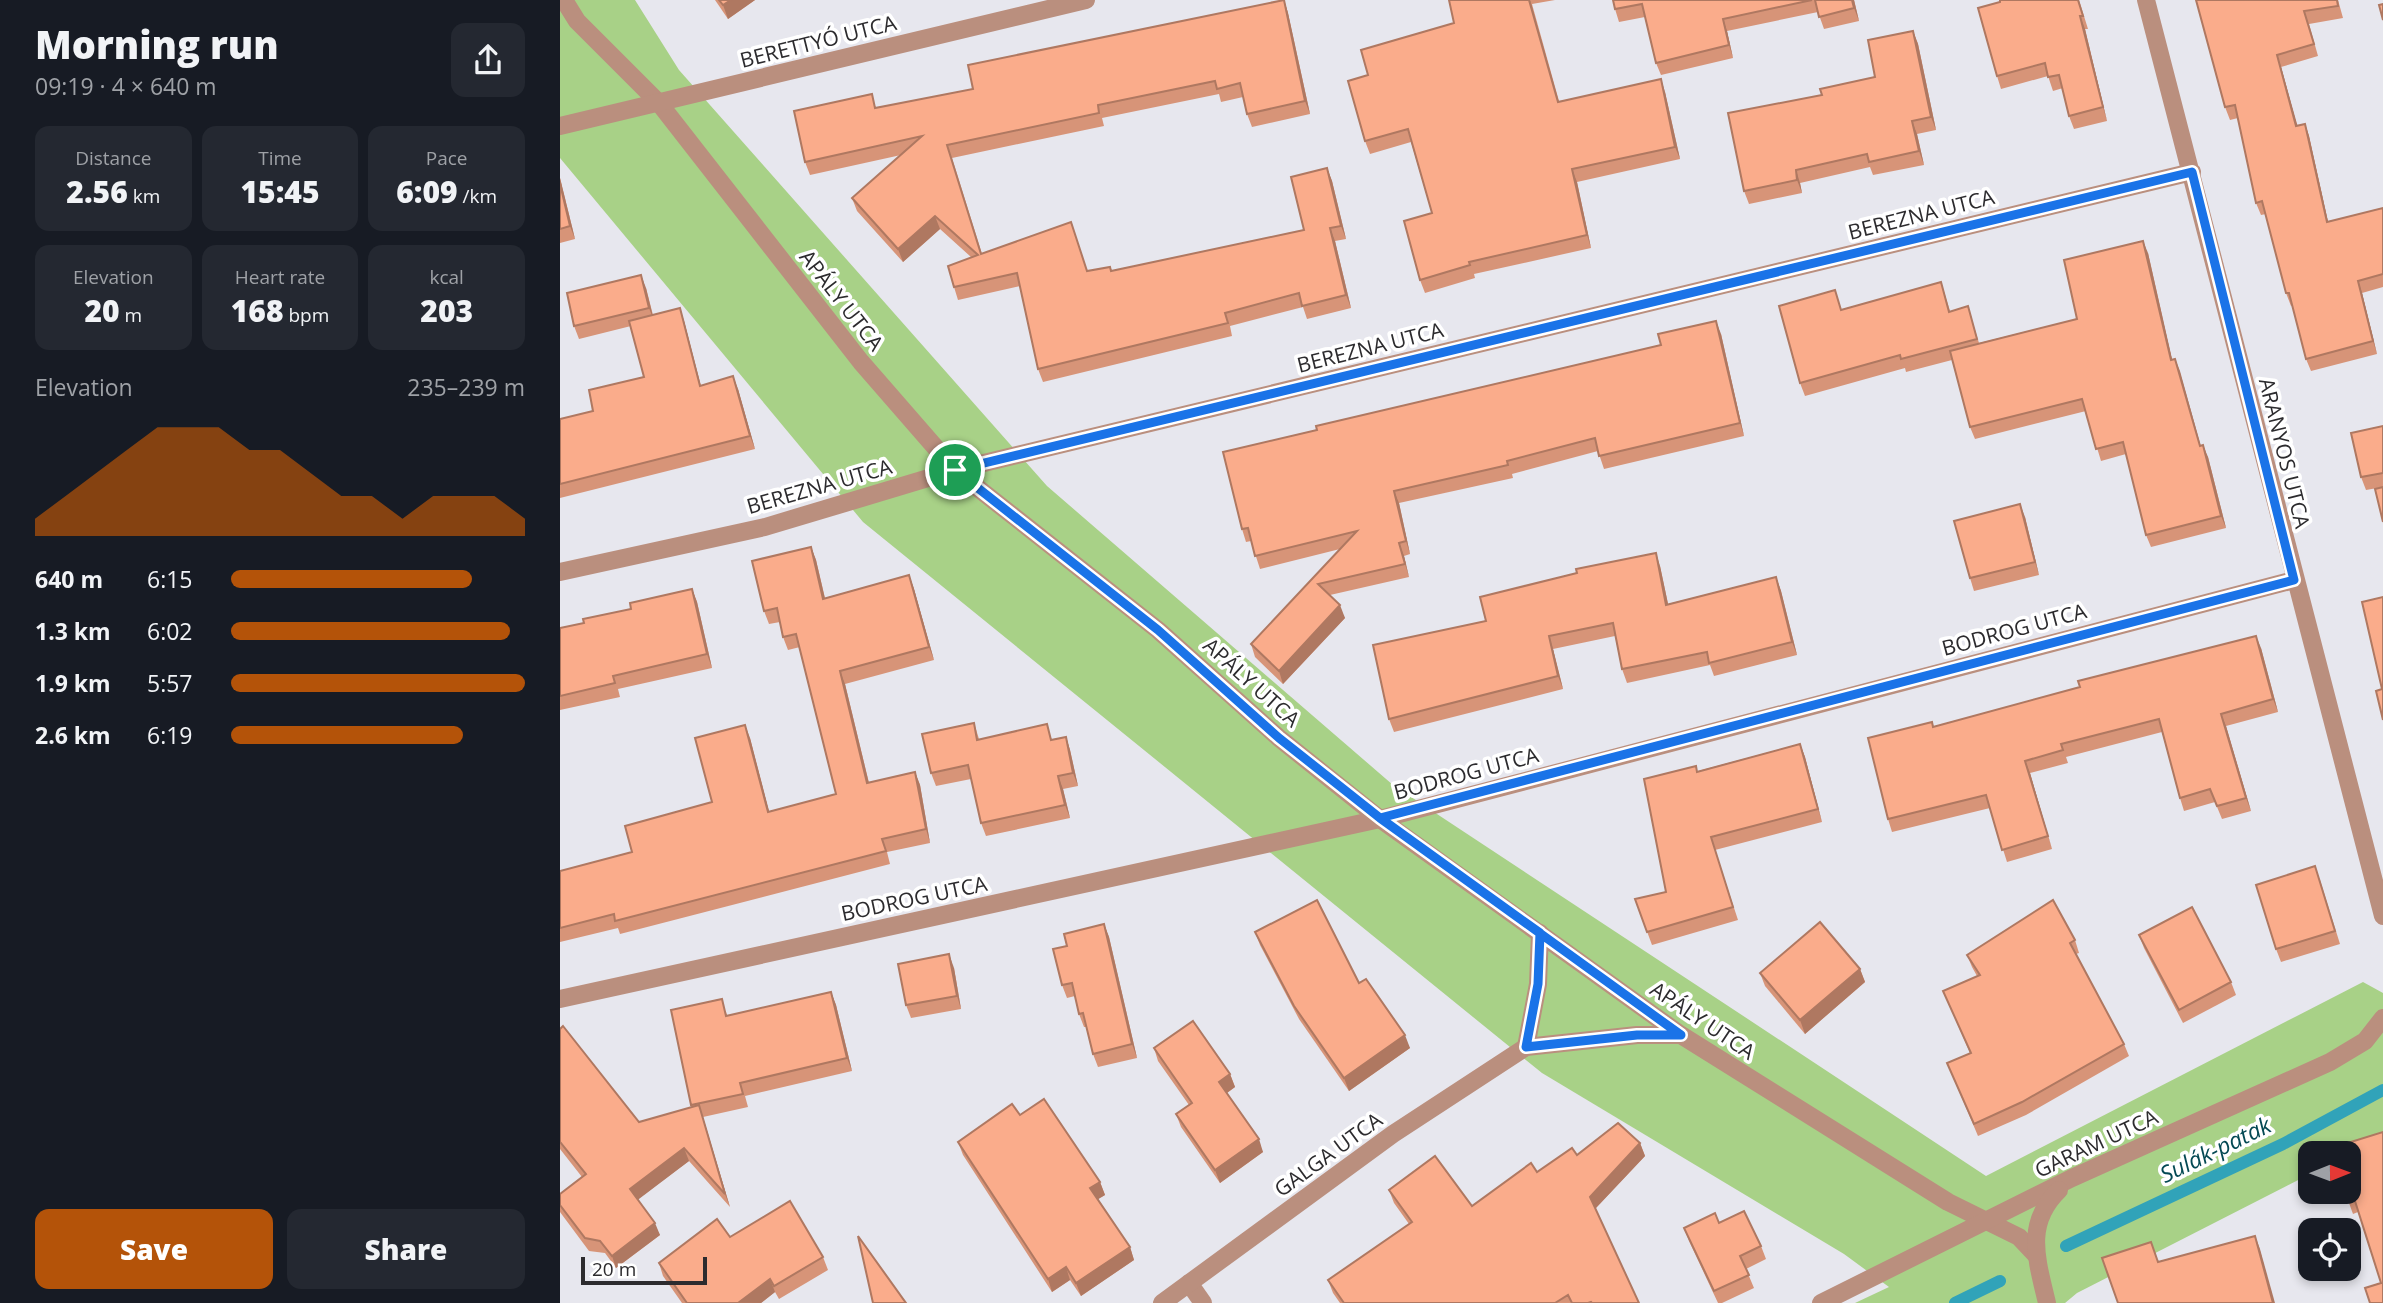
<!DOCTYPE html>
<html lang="en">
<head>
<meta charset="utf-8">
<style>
	body { margin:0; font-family:"Open Sans",sans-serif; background:#242831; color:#f1f3f6; height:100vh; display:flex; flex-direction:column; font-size:26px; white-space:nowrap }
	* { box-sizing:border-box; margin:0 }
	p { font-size:23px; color:#9ea1a6 }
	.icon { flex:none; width:38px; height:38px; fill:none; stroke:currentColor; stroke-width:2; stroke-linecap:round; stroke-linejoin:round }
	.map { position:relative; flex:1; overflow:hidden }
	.sheet { display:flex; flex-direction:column; background:#171b24; width:560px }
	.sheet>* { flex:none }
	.needle { width:46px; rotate:89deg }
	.controls { position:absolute; left:1738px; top:1141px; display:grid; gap:14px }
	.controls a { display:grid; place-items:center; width:63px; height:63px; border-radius:14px; background:#171b24; box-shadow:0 4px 10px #0003; font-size:35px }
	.scale { position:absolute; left:21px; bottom:18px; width:126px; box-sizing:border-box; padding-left:7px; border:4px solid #2c2b2e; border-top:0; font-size:19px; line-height:24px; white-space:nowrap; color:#2c2b2e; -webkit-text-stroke:5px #fff; paint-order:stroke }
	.pin { position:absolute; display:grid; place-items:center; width:60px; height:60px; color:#fff; margin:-30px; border:4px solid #fff; border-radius:50%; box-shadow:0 2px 7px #0007 }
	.round { display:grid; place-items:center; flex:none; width:74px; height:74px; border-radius:14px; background:#242831 }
	.summary { display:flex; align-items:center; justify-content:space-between; height:119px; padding:0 35px }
	h1 { font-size:38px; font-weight:800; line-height:52px }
	.figures { display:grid; grid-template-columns:repeat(3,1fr); gap:10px; height:119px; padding:7px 35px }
	.figures div { display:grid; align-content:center; border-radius:14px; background:#242831; text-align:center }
	.figures b { font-size:30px; font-weight:800 }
	.figures small { font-size:19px; font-weight:400 }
	.figures p { font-size:19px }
	.chart { height:196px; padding:14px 35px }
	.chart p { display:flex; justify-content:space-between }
	.chart svg { width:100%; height:126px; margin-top:7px; fill:#b45309; opacity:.7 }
	.action { display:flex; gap:14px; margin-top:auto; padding:14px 35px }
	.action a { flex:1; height:80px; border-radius:14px; background:#b45309; color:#fff; font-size:28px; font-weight:800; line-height:80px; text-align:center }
	.action a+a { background:#242831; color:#f1f3f6 }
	ul { padding:0 35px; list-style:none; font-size:23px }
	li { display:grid; grid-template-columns:112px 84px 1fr; align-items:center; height:52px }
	li i { height:18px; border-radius:9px; background:#b45309 }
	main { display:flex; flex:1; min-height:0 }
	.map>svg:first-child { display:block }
	.green { fill:#a8d187 }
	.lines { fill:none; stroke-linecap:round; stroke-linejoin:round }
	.stream { stroke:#31a3b9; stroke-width:12 }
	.minor { stroke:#ba8f7e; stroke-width:18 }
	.wall { fill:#d79478 }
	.shaded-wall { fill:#af7861 }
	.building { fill:#faac8b; stroke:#af7861; stroke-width:2 }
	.route-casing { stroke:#fff; stroke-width:14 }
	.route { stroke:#1a73e8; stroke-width:9 }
	.labels { text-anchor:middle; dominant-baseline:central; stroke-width:7; stroke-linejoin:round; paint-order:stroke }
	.street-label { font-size:21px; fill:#2c2b2e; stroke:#fff }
	.water-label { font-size:23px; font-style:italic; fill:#044954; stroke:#fff }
</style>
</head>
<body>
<main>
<section class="sheet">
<div class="summary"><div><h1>Morning run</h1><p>09:19 · 4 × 640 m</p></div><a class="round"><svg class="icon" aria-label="share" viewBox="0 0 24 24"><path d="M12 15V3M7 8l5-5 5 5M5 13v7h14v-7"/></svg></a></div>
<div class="figures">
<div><p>Distance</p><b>2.56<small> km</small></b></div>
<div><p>Time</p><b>15:45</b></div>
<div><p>Pace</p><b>6:09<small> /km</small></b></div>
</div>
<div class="figures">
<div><p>Elevation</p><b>20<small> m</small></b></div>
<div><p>Heart rate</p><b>168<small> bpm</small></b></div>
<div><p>kcal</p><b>203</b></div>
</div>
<div class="chart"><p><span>Elevation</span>235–239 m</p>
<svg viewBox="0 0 160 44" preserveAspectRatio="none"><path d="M0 44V38L10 30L20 22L30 14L40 6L50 6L60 6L70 14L80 14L90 22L100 30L110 30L120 38L130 30L140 30L150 30L160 38V44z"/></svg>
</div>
<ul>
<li><b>640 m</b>6:15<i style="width:82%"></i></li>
<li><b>1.3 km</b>6:02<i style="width:95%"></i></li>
<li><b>1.9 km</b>5:57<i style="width:100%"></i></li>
<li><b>2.6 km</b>6:19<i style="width:79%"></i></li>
</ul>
<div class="action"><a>Save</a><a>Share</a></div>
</section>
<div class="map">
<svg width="1823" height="1303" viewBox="0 0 1823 1303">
	<rect width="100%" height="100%" fill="#e7e7ee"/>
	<polygon class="green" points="0,0 75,0 119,70 487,486 833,785 1426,1176 1803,982 1823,993 1823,1137 1788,1153 1750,1153 1750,1174 1517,1293 1505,1303 1295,1303 1329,1287 1284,1254 982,1073 303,522 0,158"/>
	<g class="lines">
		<g class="stream">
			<polyline points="1506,1246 1723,1144 1823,1090"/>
			<polyline points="1395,1303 1440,1281"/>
		</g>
		<g class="minor">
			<polyline points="4,0 17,21 99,103 301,362 395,470 598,630 719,738 820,819 1121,1035 1388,1202 1459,1237 1476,1255"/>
			<polyline points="1586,0 1823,916"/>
			<polyline points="0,126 526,0"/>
			<polyline points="0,572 205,527 395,470 1632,172"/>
			<polyline points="0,999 820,819 1734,580"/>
			<polyline points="966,1047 978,984 980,933"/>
			<polyline points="629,1283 643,1303"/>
			<polyline points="602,1303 833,1134 966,1047 1077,1035 1121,1035"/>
			<polyline points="1261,1303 1512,1178 1770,1062 1805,1041 1823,1018"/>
			<path d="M 1487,1303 C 1477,1260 1464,1224 1499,1190"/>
		</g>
	</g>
	<g class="wall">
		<polygon points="155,0 195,0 168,19"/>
		<polygon points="724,0 728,13 750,114 692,127 687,114 683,97 661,102 659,94 542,118 544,126 392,158 422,254 528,271 551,271 744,230 767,168 772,181 786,239 775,241 791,308 747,319 743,307 670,326 672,336 483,382 478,369 460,286 398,300 394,287 411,257 380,229 343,262 297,211 292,198 341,155 250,175 245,162 317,108 413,89"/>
		<polygon points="889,0 995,0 972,4 999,101 1105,92 1120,159 1017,182 1031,248 914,274 915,278 865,293 860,280 872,213 851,142 810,154 805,141 808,75 894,23"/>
		<polygon points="1053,0 1294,0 1299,21 1264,29 1258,12 1167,31 1173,58 1101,75 1096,63 1085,17 1059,22 1055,9"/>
		<polygon points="1519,0 1528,29 1525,29 1547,121 1514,129 1509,116 1503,88 1493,91 1488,76 1441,89 1437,76"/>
		<polygon points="1636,0 1778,0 1783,18 1749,24 1758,56 1721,67 1737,126 1745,124 1749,136 1768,222 1823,208 1823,287 1802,293 1817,354 1751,371 1746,359 1733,305 1731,306 1726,293 1706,214 1701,215 1696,203 1678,118 1670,120 1665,107"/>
		<polygon points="1353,31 1358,44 1376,130 1357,134 1364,165 1313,175 1310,167 1240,183 1242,193 1189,204 1184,191 1262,95 1315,77"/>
		<polygon points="0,178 15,239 0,243"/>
		<polygon points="1588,253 1612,360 1615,359 1640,446 1648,457 1666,528 1591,547 1586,535 1566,454 1541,461 1526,411 1415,439 1410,427 1392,360 1346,372 1345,368 1245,396 1240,383 1282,310 1381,282 1390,311 1412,320 1419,343 1517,319"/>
		<polygon points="86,288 93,315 124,321 141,386 178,389 195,449 0,498 0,419 33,411 84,377 71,326 19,339 14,326"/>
		<polygon points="1161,334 1184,436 1044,469 1038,451 952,474 953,478 839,503 850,554 844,556 849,577 770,595 785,618 723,684 695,657 691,644 780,549 700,569 691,541 686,542 682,529"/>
		<polygon points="1823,426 1823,487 1806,490 1801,477"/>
		<polygon points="1465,517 1479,575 1414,591 1410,578"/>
		<polygon points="251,547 256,560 265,598 349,575 354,589 374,660 285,684 309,783 355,772 360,785 370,843 327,852 330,864 60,934 58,928 0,942 0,871 72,852 152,802 190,738 209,812 276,794 240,647 228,650 223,637 220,622 209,624 204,611"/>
		<polygon points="1100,566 1108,604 1216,577 1221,591 1237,655 1154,676 1150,665 1067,683 1062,669 1055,636 993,649 1003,689 834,732 829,719"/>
		<polygon points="132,589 137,602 152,668 58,689 60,697 0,710 0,628 24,623 71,609"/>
		<polygon points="1701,648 1718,712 1666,726 1691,811 1662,819 1655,802 1624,811 1620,798 1602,732 1506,757 1508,763 1470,773 1492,849 1447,862 1430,808 1332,832 1328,819 1372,722 1374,727"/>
		<polygon points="414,723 419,739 493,740 506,737 510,750 518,786 503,789 510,818 426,836 421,823 411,779 376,786 371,773"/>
		<polygon points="1240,744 1245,757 1262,822 1155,850 1178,920 1092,945 1075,899 1106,892 1138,771"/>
		<polygon points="1760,880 1780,944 1721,962 1716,949"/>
		<polygon points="544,924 549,937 577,1058 538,1067 533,1054 526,1027 524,1027 519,1014 515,996 507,998 502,985 507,946"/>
		<polygon points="695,932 799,983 850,1048 789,1091 739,1019 700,945"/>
		<polygon points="1579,935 1671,982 1676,995 1623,1023 1584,948"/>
		<polygon points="1515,940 1519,953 1516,954 1564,1044 1569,1056 1466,1115 1418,1136 1387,1063 1410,1053 1383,991 1417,976 1412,967 1407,955"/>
		<polygon points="394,968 401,1009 351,1018 346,1005"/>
		<polygon points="1300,969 1305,982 1245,1034 1205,986 1200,973"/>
		<polygon points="271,992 276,1005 292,1071 185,1096 188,1107 143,1117 170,1207 129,1161 78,1199 100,1235 56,1268 45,1253 29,1251 0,1212 0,1194 22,1177 0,1149 0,1029 79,1122 132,1107 131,1105 166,1012 167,1016"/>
		<polygon points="594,1048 670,1074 675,1087 667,1093 703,1152 660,1183 621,1127 616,1114 629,1105 598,1061"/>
		<polygon points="460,1115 540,1182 545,1195 538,1199 570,1247 574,1260 521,1296 510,1280 492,1292 403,1155 398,1142"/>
		<polygon points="1080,1143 1085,1156 1035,1209 1079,1303 780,1303 773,1293 768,1280 849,1224 834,1203 829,1190 912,1206 977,1172 1017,1155"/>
		<polygon points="1788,1153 1821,1283 1798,1212 1793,1214 1785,1192"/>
		<polygon points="1159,1223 1201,1246 1206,1259 1186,1269 1194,1288 1162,1303 1158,1303 1129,1241 1124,1228"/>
		<polygon points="170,1237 263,1257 268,1270 219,1299 215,1292 201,1303 122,1303 103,1276 99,1263"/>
	</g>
	<g class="shaded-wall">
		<polygon points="171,0 195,0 168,19 163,5"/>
		<polygon points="724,0 728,13 750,114 745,101"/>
		<polygon points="969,0 970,0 1002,114 998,102"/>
		<polygon points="1292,0 1294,0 1299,21 1294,8"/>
		<polygon points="1520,16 1525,29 1547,121 1543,107"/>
		<polygon points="1163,19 1167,31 1173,58 1169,45"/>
		<polygon points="1353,31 1358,44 1376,130 1371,117"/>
		<polygon points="1717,55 1721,67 1741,138 1736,126"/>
		<polygon points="1101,79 1105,92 1120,159 1115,147"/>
		<polygon points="1352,121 1357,134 1364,165 1359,151"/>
		<polygon points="1745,124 1749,136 1771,235 1767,222"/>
		<polygon points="767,168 772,181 786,239 781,226"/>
		<polygon points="1012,169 1017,182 1031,248 1027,235"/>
		<polygon points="1236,170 1240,183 1242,193 1237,180"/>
		<polygon points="0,178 15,239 10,226 0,184"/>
		<polygon points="375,216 380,229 343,262 338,249"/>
		<polygon points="770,228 775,241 791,308 786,295"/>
		<polygon points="1583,241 1588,253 1615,372 1611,360"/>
		<polygon points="81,275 86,288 94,321 89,308"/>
		<polygon points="1798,281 1802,293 1817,354 1813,341"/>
		<polygon points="120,308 124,321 144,399 140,386"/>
		<polygon points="1156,321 1161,334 1184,436 1180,423"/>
		<polygon points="1615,359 1620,371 1644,458 1640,446"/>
		<polygon points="173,376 178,389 195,449 190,436"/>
		<polygon points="1643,445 1648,457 1666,528 1661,516"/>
		<polygon points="834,491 839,503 850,554 846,541"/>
		<polygon points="1460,504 1465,517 1479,575 1475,562"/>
		<polygon points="839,543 844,556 849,577 845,564"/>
		<polygon points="251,547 256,560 268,612 263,599"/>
		<polygon points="1096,553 1100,566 1111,618 1106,605"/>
		<polygon points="349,575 354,589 374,660 369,647"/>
		<polygon points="1216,577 1221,591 1237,655 1232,642"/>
		<polygon points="132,589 137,602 152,668 147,654"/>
		<polygon points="780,605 785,618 723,684 719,671"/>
		<polygon points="989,636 993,649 1003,689 998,676"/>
		<polygon points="1696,636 1701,648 1718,712 1713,699"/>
		<polygon points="280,671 285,684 312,796 307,783"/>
		<polygon points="1661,714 1666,726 1691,811 1686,798"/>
		<polygon points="185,725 190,738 213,826 208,812"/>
		<polygon points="506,737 510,750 518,786 513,773"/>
		<polygon points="1240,744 1245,757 1262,822 1258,809"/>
		<polygon points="1465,761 1470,773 1492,849 1488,836"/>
		<polygon points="355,772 360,785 370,843 366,829"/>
		<polygon points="498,776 503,789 510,818 505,805"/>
		<polygon points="544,924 549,937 577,1058 572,1044"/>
		<polygon points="389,954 394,968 401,1009 397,996"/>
		<polygon points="1300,969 1305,982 1245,1034 1240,1020"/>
		<polygon points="271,992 276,1005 292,1071 287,1058"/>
		<polygon points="845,1035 850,1048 789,1091 784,1078"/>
		<polygon points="670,1074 675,1087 664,1095 659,1082"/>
		<polygon points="139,1105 143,1118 170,1207 165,1194"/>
		<polygon points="699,1139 703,1152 660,1183 655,1170"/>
		<polygon points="1080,1143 1085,1156 1035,1209 1030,1197"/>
		<polygon points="124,1148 129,1161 75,1202 70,1189"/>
		<polygon points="540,1182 545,1195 535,1201 530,1188"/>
		<polygon points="95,1223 100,1235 56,1268 52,1256"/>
		<polygon points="1695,1236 1700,1249 1715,1303 1713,1303"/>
		<polygon points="570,1247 574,1260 521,1296 516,1283"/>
		<polygon points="506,1267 510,1280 492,1292 488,1279"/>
		<polygon points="210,1279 215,1292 201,1303 178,1303"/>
	</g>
	<g class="building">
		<polygon points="159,0 171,0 163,5"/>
		<polygon points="724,0 745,101 687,114 680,83 657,89 655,81 538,105 539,113 387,145 421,254 511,222 527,271 550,267 551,271 744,230 731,177 767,168 781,226 770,228 786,295 742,306 739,293 665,313 668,323 478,369 457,273 394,287 388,266 418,255 375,216 338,249 292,198 362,136 245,162 234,111 312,94 315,108 413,89 408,65"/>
		<polygon points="889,0 969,0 998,102 1101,79 1115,147 1012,169 1027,235 909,262 910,265 860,280 844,221 872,213 848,129 805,141 788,81 808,75 801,50 894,23"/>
		<polygon points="1053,0 1252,0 1163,19 1169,45 1096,63 1082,4 1055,9"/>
		<polygon points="1255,0 1292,0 1294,8 1259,17"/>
		<polygon points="1440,0 1518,0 1523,16 1520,16 1543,107 1509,116 1499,75 1488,77 1485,63 1437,76 1418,8 1440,2"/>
		<polygon points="1636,0 1777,0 1778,6 1744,11 1754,44 1717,55 1736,126 1745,124 1767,222 1823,208 1823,274 1798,281 1813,341 1746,359 1729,293 1726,293 1702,201 1696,203 1675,105 1665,107"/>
		<polygon points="1823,4 1823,20 1819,5"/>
		<polygon points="1353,31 1371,117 1352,121 1359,151 1309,162 1307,154 1236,170 1237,180 1184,191 1168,113 1262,95 1260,89 1315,77 1308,40"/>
		<polygon points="0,184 10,226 0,229"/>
		<polygon points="1583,241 1611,360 1615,359 1640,446 1643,445 1661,516 1586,535 1563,442 1536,449 1522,399 1410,427 1390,351 1517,319 1504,260"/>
		<polygon points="81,275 89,308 14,326 7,293"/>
		<polygon points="1381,282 1389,312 1408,306 1417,339 1341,359 1340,355 1240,383 1219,306 1275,290 1281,310"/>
		<polygon points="120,308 140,386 173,376 190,436 0,484 0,419 33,411 29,390 84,377 69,321"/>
		<polygon points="1156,321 1180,423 1039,456 1035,438 947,461 948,465 834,491 846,541 839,543 845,564 758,584 780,605 719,671 691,644 797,531 695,556 688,528 682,529 663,452 757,430 756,426 1101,345 1098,334"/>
		<polygon points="1823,426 1823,473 1801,477 1791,433"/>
		<polygon points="1823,487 1823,522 1815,489"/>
		<polygon points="1460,504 1475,562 1410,578 1394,521"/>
		<polygon points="251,547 263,599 349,575 369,647 280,671 307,783 355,772 366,829 322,839 326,851 55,921 54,914 0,928 0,871 72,852 65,826 152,802 135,738 185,725 208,812 276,794 236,634 223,637 217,608 204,611 192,561"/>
		<polygon points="1096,553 1106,605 1216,577 1232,642 1149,663 1147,652 1062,669 1053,623 989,636 998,676 829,719 813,645 926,621 920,597 1017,573 1016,569"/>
		<polygon points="132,589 147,654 53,676 55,683 0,696 0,628 24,623 23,619 71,609 70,603"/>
		<polygon points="1823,597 1823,720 1816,691 1822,689 1802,602"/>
		<polygon points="1696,636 1713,699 1661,714 1686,798 1657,806 1650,789 1620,798 1599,719 1501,744 1503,750 1465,761 1488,836 1442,850 1426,795 1328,819 1308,738 1372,722 1373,727 1520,687 1518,681"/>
		<polygon points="414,723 417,740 487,724 491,740 506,737 513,773 498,776 505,805 421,823 408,765 371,773 362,734"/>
		<polygon points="1240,744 1258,809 1151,837 1173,907 1087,932 1075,899 1106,892 1084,779 1136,766 1137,772"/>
		<polygon points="1755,866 1775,931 1716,949 1696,885"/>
		<polygon points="757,900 799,983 806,979 845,1035 784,1078 734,1006 695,932"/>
		<polygon points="1493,900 1515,940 1510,943 1564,1044 1462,1102 1414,1124 1387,1063 1411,1053 1383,991 1420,975 1407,955"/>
		<polygon points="1632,907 1671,982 1619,1010 1579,935"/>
		<polygon points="1260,922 1300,969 1240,1020 1200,973"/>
		<polygon points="544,924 572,1044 533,1054 523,1013 519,1014 512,983 502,985 493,949 507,946 504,934"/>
		<polygon points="389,954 397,996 346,1005 338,964"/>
		<polygon points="271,992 287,1058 180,1083 183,1094 131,1105 111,1010 162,999 166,1016"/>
		<polygon points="633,1021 670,1074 659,1082 699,1139 655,1170 616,1114 632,1103 594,1048"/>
		<polygon points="3,1026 79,1122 139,1105 165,1194 124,1148 70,1189 95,1223 52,1256 40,1241 25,1238 0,1205 0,1194 26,1174 0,1142 0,1029"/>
		<polygon points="484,1099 540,1182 530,1188 570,1247 516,1283 506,1267 488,1279 398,1142 452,1104 460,1115"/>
		<polygon points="1058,1123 1080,1143 1030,1197 1079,1303 1032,1303 1031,1302 1028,1303 1012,1303 1008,1295 995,1303 784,1303 768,1280 852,1222 829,1190 875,1156 912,1206 971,1163 977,1172 1012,1148 1017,1155"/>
		<polygon points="1823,1132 1823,1303 1810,1303 1805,1288 1821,1283 1794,1198 1788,1201 1785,1192 1788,1192 1788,1153 1780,1153 1778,1146"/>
		<polygon points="230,1201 263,1257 214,1286 210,1279 178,1303 127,1303 99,1263 157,1219 170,1237"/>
		<polygon points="1184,1211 1201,1246 1180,1256 1189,1275 1154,1291 1124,1228 1155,1213 1159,1223"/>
		<polygon points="298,1236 346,1303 313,1303"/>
		<polygon points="1695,1236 1713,1303 1558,1303 1542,1258 1591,1242 1598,1262"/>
	</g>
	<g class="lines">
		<g class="route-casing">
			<polyline id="route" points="395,470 598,630 719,738 820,818 980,933 978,984 966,1047 1077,1035 1121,1035 820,818 1734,580 1632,172 395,470"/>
		</g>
		<use href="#route" class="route"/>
	</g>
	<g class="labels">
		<g class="street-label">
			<text transform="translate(258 41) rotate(-14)">BERETTYÓ UTCA</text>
			<text transform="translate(1361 214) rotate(-14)">BEREZNA UTCA</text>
			<text transform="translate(282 300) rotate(52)">APÁLY UTCA</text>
			<text transform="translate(810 347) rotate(-14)">BEREZNA UTCA</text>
			<text transform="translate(1725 453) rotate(76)">ARANYOS UTCA</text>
			<text transform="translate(259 486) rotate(-16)">BEREZNA UTCA</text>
			<text transform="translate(1454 629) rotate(-15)">BODROG UTCA</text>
			<text transform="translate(692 682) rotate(42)">APÁLY UTCA</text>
			<text transform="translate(906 773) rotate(-15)">BODROG UTCA</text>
			<text transform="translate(354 898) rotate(-12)">BODROG UTCA</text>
			<text transform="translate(1143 1020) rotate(34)">APÁLY UTCA</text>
			<text transform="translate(1536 1143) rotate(-25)">GARAM UTCA</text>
			<text transform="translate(768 1154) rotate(-36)">GALGA UTCA</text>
		</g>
		<g class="water-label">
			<text transform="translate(1655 1149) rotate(-26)">Sulák-patak</text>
		</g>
	</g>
</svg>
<div class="controls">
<a><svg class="needle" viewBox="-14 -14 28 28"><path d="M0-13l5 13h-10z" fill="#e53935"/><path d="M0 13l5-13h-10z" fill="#9ea1a6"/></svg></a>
<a><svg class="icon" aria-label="locate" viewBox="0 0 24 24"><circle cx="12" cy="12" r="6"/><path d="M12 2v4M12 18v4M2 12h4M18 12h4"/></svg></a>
</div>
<div class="scale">20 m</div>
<div class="pin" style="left:395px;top:470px;background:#1e9e55"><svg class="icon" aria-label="arrive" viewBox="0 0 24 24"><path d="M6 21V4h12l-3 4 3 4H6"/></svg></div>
</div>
</main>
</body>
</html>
